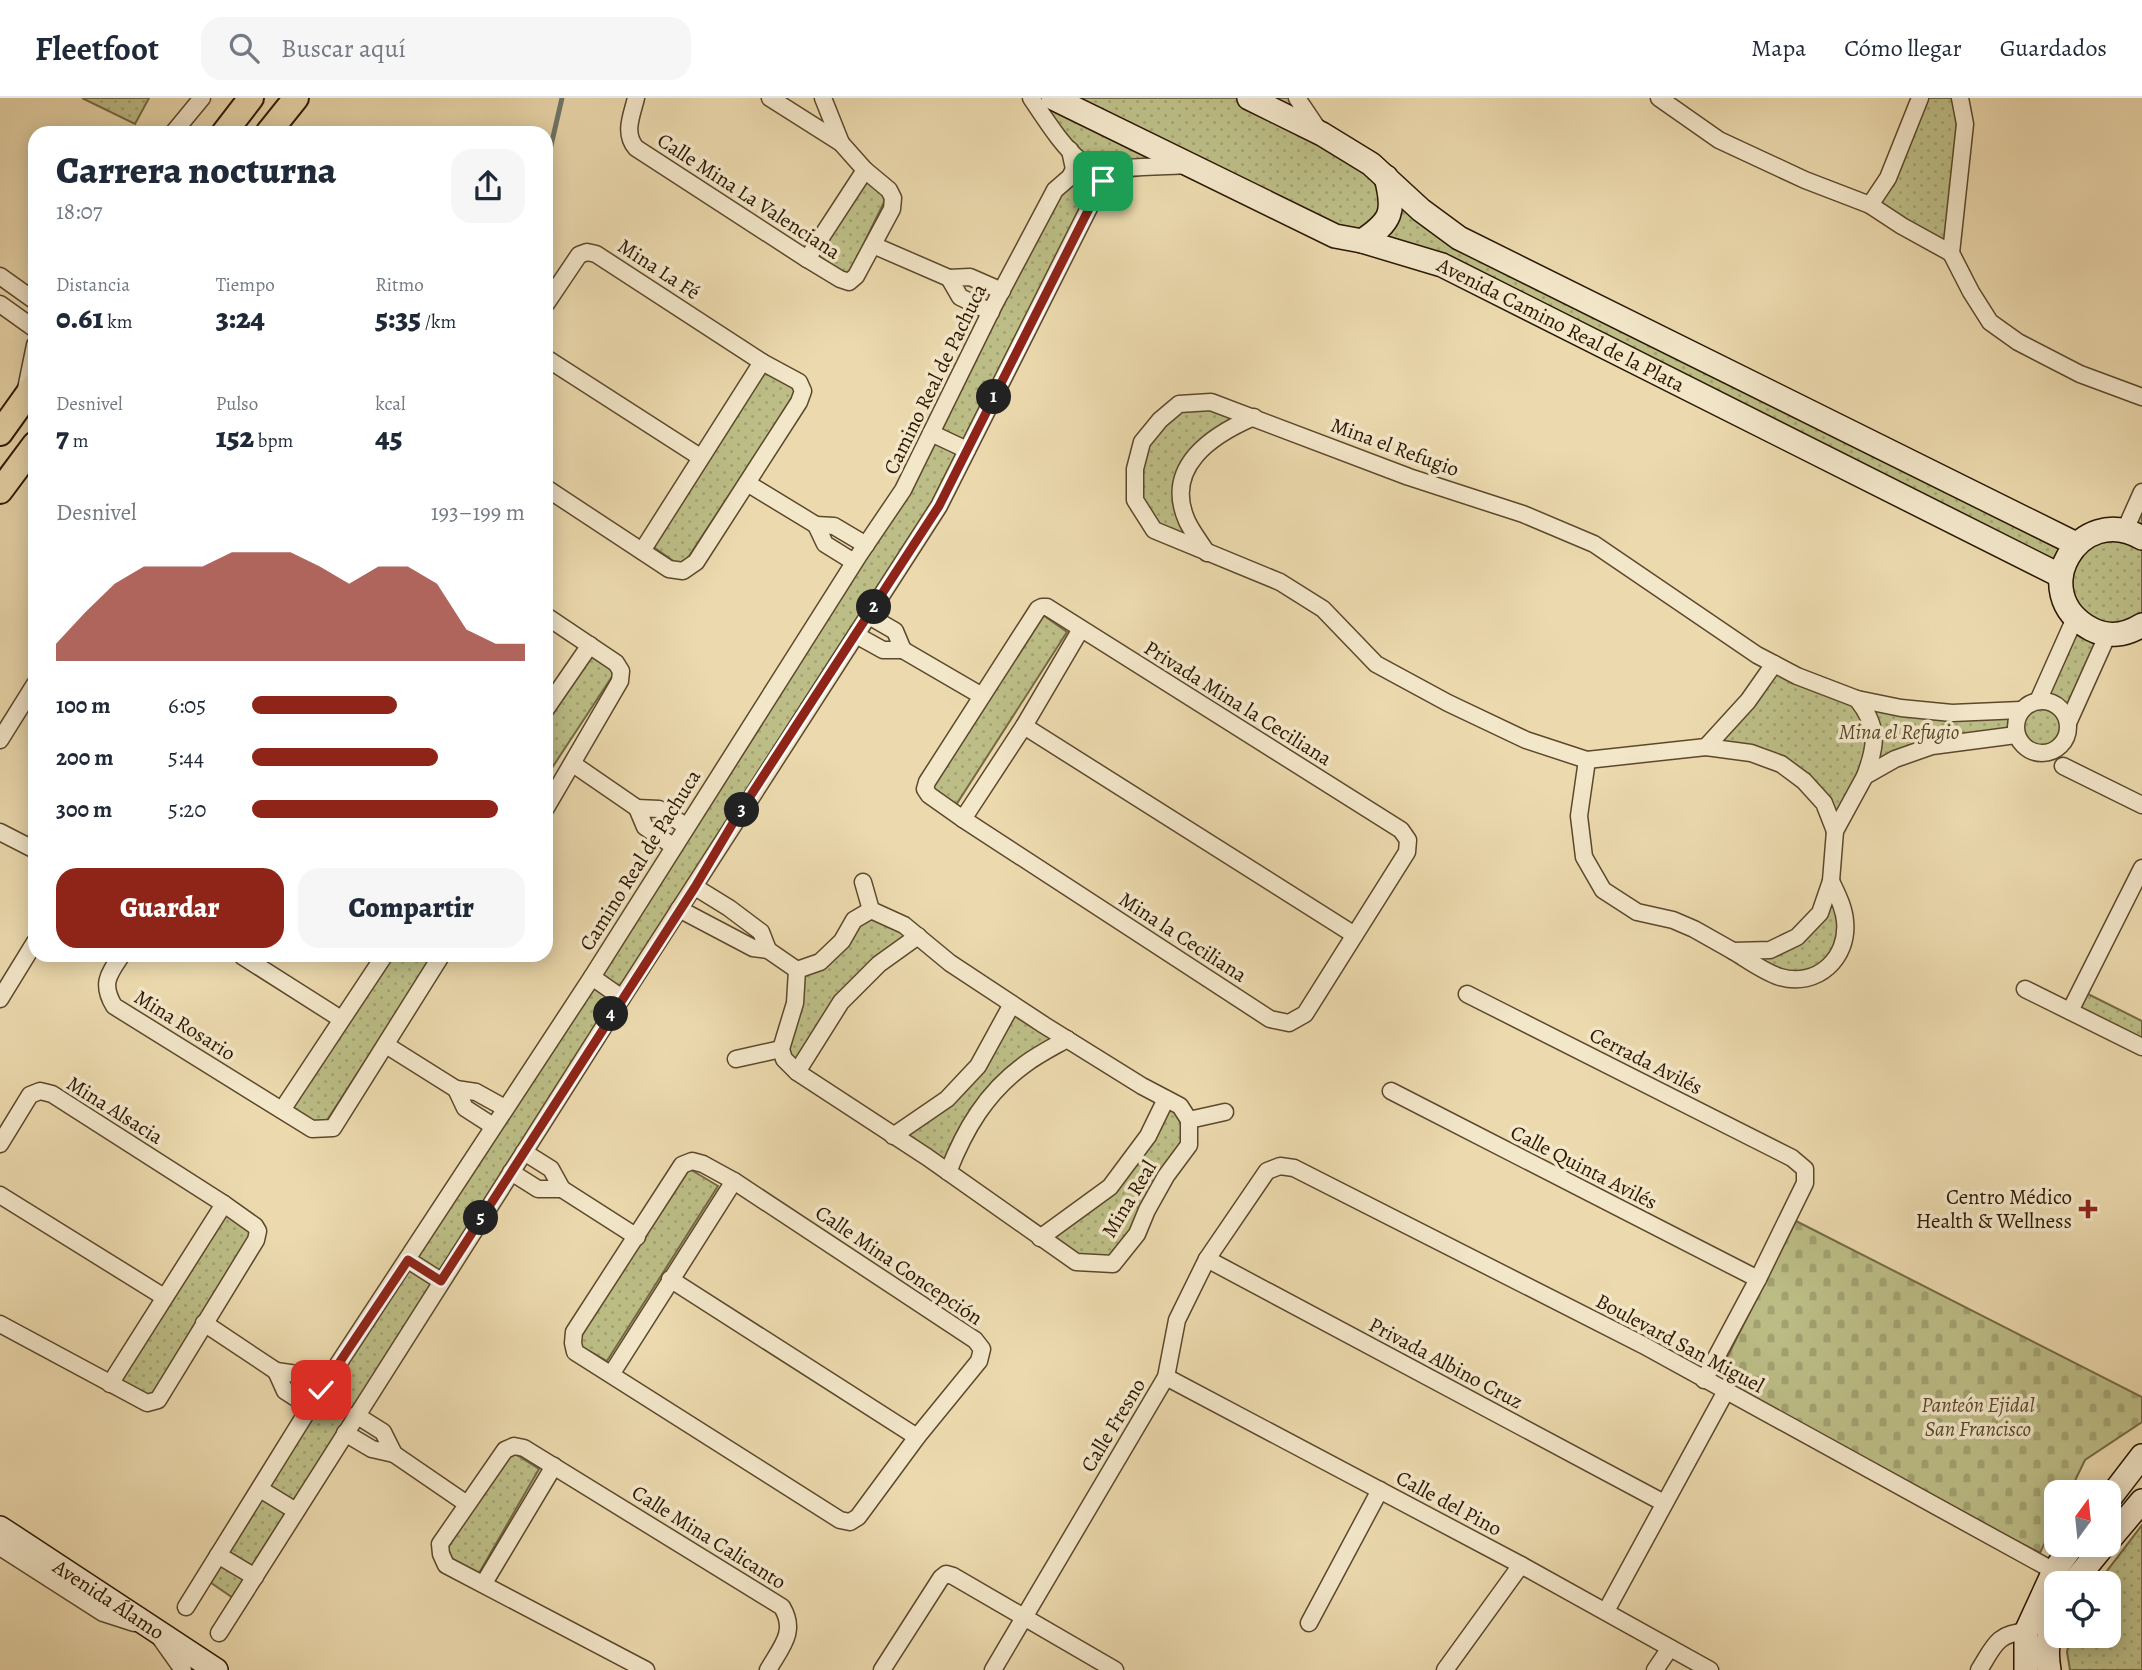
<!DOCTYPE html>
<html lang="es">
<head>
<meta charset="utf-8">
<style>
	body { margin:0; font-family:Alegreya,serif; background:#f6f6f7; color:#1f2937; height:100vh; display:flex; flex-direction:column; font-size:26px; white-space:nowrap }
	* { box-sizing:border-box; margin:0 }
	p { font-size:23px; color:#747a83 }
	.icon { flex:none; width:38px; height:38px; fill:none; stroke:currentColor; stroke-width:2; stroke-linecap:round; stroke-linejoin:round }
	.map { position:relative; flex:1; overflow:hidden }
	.details { position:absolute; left:28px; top:28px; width:525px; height:836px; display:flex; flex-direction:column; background:#fff; border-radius:21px; box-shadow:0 4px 18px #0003 }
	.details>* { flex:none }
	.needle { width:46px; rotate:15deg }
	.buttons { position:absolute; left:2044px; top:1382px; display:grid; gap:14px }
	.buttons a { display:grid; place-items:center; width:77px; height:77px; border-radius:14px; background:#fff; box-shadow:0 4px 18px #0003; font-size:35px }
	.pin { position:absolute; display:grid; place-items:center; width:60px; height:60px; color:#fff; margin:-30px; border-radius:14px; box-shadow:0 4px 10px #0006 }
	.km { position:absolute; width:35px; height:35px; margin:-18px; border-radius:50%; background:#222; color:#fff; font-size:19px; line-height:35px; text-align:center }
	.round { display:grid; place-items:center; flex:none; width:74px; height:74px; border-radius:21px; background:#f6f6f7 }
	.headline { display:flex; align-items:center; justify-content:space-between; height:119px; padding:0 28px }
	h1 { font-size:38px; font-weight:800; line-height:52px }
	.stats { display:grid; grid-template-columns:repeat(3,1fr); gap:10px; height:119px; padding:7px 28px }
	.stats div { display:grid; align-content:center }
	.stats b { font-size:30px; font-weight:800 }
	.stats small { font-size:19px; font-weight:400 }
	.stats p { font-size:19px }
	.chart { height:196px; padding:14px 28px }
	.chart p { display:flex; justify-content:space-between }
	.chart svg { width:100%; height:126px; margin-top:7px; fill:#8f2418; opacity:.7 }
	.primary-button { display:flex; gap:14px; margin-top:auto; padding:14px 28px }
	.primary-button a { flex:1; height:80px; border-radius:21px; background:#8f2418; color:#fff; font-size:28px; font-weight:800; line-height:80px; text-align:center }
	.primary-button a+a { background:#f6f6f7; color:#1f2937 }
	ul { padding:0 28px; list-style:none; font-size:23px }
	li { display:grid; grid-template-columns:112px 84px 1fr; align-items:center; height:52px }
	li i { height:18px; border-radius:9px; background:#8f2418 }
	header { display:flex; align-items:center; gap:42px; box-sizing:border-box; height:98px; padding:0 35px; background:#fff; border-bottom:2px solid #e0e1e3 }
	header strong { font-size:33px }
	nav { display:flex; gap:38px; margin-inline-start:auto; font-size:24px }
	.search { width:490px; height:63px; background:#f6f6f7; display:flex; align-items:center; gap:18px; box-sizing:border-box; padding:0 24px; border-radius:21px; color:#747a83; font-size:26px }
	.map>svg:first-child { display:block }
	.cemetery { fill:url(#cemetery-stones); stroke:#746a44; stroke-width:2 }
	.park { fill:url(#park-dots); stroke:#746a44; stroke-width:2 }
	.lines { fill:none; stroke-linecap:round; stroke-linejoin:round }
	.stream { stroke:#6f786b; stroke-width:5 }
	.street-casing { stroke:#5c482c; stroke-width:19 }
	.secondary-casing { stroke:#2c1700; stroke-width:26 }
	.primary-casing { stroke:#2c1700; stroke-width:28 }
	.street { stroke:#f3e7ca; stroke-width:16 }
	.secondary { stroke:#f3e7ca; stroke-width:23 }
	.primary { stroke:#ecdaae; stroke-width:24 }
	.route-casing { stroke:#fff; stroke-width:14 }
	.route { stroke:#8f2418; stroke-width:9 }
	.poi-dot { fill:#8f2418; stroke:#f3e7ca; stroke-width:2.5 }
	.labels { text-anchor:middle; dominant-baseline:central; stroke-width:7; stroke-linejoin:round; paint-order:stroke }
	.street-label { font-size:21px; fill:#2c1700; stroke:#f3e7ca }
	.park-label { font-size:21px; font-style:italic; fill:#584928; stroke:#f3e7ca }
	.poi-label { font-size:21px; fill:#2c1700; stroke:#f3e7ca; text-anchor:end }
</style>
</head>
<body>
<header>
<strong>Fleetfoot</strong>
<div class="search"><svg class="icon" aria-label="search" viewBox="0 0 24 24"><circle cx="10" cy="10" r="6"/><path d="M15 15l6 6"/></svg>Buscar aquí</div>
<nav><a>Mapa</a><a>Cómo llegar</a><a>Guardados</a></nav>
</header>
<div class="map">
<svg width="2142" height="1572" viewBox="0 0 2142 1572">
	<defs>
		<pattern id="cemetery-stones" width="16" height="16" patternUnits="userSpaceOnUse" patternTransform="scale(1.75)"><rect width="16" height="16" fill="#bdbe87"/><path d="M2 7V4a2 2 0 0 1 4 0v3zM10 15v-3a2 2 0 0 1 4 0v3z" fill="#a3a373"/></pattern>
		<pattern id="park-dots" width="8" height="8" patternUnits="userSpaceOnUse" patternTransform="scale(1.75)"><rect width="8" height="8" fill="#bdbe87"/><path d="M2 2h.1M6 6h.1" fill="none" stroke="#a3a373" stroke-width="1.8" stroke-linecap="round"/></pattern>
	</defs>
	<rect width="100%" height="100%" fill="#ecdaae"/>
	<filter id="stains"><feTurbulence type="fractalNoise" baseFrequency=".00286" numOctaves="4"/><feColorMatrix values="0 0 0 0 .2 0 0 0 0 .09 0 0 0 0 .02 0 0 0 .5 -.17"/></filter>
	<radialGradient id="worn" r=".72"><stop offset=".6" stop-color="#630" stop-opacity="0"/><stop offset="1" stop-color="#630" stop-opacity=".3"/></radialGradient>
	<polygon class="cemetery" points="1796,1123 2142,1299 2142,1324 2085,1362 2069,1395 2056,1395 2056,1421 2040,1455 1714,1285"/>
	<g class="park">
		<polygon points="82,0 149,0 135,26"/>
		<polygon points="1036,0 1297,0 1322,36 1421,112 2076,446 2125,432 2142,394 2142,527 2115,536 2068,625 2065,641 2059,648 2044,655 2035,654 2027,651 2016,637 1968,644 1865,678 1835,733 1824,705 1781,666 1706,649 1774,566 1901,610 2026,607 2031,604 2075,520 2061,478 1404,155 1190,67 1109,72 939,408 239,1504 204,1480 903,392 1067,67 1070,52"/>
		<polygon points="1920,0 1960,0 1951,155 1870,107"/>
		<polygon points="867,77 887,98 848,178 812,158"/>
		<polygon points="766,271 797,293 682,469 652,448"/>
		<polygon points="1179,306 1254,319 1204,347 1181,398 1208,456 1154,432 1135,402 1142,344"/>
		<polygon points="1043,517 1067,534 956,707 931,691"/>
		<polygon points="587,556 615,574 546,679 546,618"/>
		<polygon points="1831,783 1840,803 1837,861 1800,882 1733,853 1797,839"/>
		<polygon points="871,812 918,838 879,866 796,970 784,945 800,877"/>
		<polygon points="391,858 433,858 322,1030 291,1010"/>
		<polygon points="2080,892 2142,923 2142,949 2070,913"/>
		<polygon points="1012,906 1067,941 991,997 948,1074 893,1038 947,1001"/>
		<polygon points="1166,1001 1180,1008 1189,1047 1113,1166 1076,1164 1040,1140 1110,1089"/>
		<polygon points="688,1070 718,1088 607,1263 575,1245"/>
		<polygon points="225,1113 254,1136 152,1300 117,1282"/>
		<polygon points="509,1352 539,1371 478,1477 443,1455"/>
		<polygon points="2142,1427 2142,1572 2070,1572 2067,1554 2070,1538 2109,1538 2109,1486 2097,1486"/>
	</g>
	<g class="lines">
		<polyline class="stream" points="546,58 550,52 562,0"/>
		<g class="street-casing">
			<g id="street">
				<path d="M 636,0 C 632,17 623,35 636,50 L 807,161 L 840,181 L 849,184 L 856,178 L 892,111 L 893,100 L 889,92 L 865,72 L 841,45 L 823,0"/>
				<polyline points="770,0 841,45"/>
				<path d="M 1031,0 C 1044,19 1063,50 1081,63 C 1089,69 1099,71 1109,72 L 1107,76"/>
				<polyline points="1297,0 1320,34"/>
				<polyline points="1659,0 1719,42 1805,82 1870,107 1902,128 1951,155"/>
				<polyline points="1960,0 1965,26 1951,155 1971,194 1990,224 2018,244 2080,276 2142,299"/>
				<polyline points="173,35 202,0"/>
				<polyline points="1870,107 1888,80 1920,0"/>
				<polyline points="873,147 949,180"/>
				<polyline points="807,161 865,72"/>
				<polyline points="0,178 35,203"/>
				<polyline points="0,206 35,231"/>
				<polyline points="546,206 579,157 587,154 596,156 762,264 799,284 803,293 799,304 696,464 683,473 669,471 546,390"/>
				<polyline points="991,214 960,199 949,180 970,179 1002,193"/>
				<polyline points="546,260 700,359"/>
				<polyline points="25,296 35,247"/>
				<polyline points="931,335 967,352"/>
				<polyline points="747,385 816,427"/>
				<polyline points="2125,432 2142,394"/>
				<polyline points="642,453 762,264"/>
				<path d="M 1207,455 C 1201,445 1192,434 1187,423 C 1163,369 1212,337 1254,319"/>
				<polyline points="854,464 825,446 816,427 834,428 866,447"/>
				<polygon points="1042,509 1047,509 1401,732 1408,742 1407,754 1305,916 1289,925 1270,921 963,721 929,697 925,691 927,684 1038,511"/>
				<polyline points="546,518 616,565 621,573 620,583 546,710"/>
				<polyline points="856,537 883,552 903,552 895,533 869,518"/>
				<polyline points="903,552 982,598"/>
				<path d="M 1857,601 C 1879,629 1877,646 1865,678"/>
				<circle cx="2042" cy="629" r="26"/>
				<polyline points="2038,603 2075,520"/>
				<polyline points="546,611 590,547"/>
				<polyline points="2068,625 2108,536"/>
				<polyline points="1024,628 1353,836"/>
				<polyline points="0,642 35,586"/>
				<polyline points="1706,649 1748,603 1774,566"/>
				<polyline points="1587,662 1579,718 1584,759 1603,792 1637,814 1673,822 1694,831 1733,853 1770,852 1797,839 1820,815 1831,783 1835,733 1865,678 1895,661 1932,648 2016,637"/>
				<polyline points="573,666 637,710"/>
				<polyline points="2063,668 2142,707"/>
				<polyline points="963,721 1024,628 1081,531"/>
				<polyline points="1835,733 1824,705 1804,683 1781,666 1751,655 1706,649 1587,662 1526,642 1448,605 1376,566 1323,511 1280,484 1154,432 1135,402 1135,371 1142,344 1160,322 1179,306 1211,304 1409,379 1523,416 1594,446 1757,557 1797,578 1857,601 1901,610 1952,615 2021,612"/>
				<polyline points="0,734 35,752"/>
				<polyline points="673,748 645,729 637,710 659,711 686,728"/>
				<polyline points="863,784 871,812 904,827 950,865 1044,927 1142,988 1180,1008 1189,1022 1189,1047 1166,1078 1147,1112 1137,1136 1113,1166 1076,1164 927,1059 797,974 784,961 781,951 795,905 797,872 820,864 842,843 854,822 871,812"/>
				<polyline points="679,811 753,850 768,852 761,834 729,810 695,789"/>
				<polyline points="768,852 797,872"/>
				<path d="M 1733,853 C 1748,862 1764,874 1780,879 C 1817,890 1849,860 1845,823 C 1844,809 1837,796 1831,783"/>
				<path d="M 121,858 C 108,877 101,886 114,908 L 312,1031 L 333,1030 L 441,858"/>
				<polyline points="242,858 341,921"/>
				<polyline points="592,879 622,900"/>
				<polyline points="2025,891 2142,949"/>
				<polyline points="1467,896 1792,1060 1805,1071 1805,1085 1758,1181 1704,1282"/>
				<polyline points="0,901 35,844"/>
				<polyline points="2070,913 2142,770"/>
				<polyline points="386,947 456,991"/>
				<polyline points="736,961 781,951"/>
				<polyline points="797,974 841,904 879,866 918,838"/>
				<polyline points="1391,993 1758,1181"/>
				<polyline points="282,1012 384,858"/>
				<polyline points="1189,1022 1225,1014"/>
				<polyline points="493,1028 465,1010 456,991 476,994 505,1010"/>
				<polyline points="893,1038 947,1001 978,968 1012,906"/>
				<polyline points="0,1046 30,997 40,993 52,996 224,1106 255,1128 258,1133 256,1142 158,1302 147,1305 0,1226"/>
				<polygon points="692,1063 703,1066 734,1083 975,1242 982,1251 979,1263 917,1339 858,1419 850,1424 840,1422 575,1254 573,1245 574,1234 682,1067"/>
				<polyline points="511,1074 538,1091 562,1091 551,1071 524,1054"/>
				<path d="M 948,1074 C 965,1031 986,995 1024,967 C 1037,957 1053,949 1067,941"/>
				<polyline points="562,1091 637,1139"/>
				<polyline points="0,1097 164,1199"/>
				<polyline points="1040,1140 1110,1089 1148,1038 1166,1001"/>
				<polyline points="1207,1161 1664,1405"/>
				<polyline points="408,1162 441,1183"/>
				<polyline points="670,1181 917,1339"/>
				<polyline points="204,1225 276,1273"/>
				<polyline points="612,1275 734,1083"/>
				<polyline points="1166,1279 1521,1467 1710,1572"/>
				<polyline points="110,1286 224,1106"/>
				<polyline points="310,1309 285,1293 276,1273 297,1276 321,1292"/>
				<polyline points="345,1335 372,1351 394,1356 383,1334 356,1317"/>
				<polyline points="394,1356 467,1406"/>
				<polyline points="260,1391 296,1413"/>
				<polyline points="0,1449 103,1515 134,1525"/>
				<polyline points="218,1457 255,1479"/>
				<polyline points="484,1485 554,1368"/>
				<polyline points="186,1509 310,1309 592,879 859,457 903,392 994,207 1055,92 1070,79 1074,71 1070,52"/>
				<polyline points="1606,1513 1726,1293"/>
				<polyline points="1309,1525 1380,1392"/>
				<path d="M 219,1535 L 622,900 L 939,408 L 1091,106 C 1090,97 1090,88 1097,80 C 1110,66 1167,69 1188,67"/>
				<polyline points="161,1541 183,1572"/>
				<path d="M 646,1572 L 446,1467 L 441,1456 L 440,1446 L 505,1352 L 514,1348 L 524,1350 L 782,1509 C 797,1534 781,1549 768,1572"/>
				<polyline points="882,1572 941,1480 946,1476 953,1478 1115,1572"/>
				<polyline points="993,1572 1166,1279 1177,1222 1207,1161 1267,1073 1280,1068 1294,1070 1643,1247 2054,1473"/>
				<polyline points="1445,1572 1521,1467"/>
				<polyline points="1655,1572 1670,1550"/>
				<path d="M 1979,1572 C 1993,1550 1997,1534 2026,1534"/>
			</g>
		</g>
		<g class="secondary-casing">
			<g id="secondary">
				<path id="s1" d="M 1053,0 L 1335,138 L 1362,143 L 1442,167 L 2061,478"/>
				<polyline points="1249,0 1322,36 1371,66 1421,112 1459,140 2076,446"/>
				<path d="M 1362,143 C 1392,123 1395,114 1386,79"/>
				<path d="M 2142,440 C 2079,403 2025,496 2091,531 C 2108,540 2126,537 2142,527"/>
				<polyline points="2109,1401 2142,1358"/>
				<path id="s2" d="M 0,1430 L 216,1572"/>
				<polyline points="2109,1442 2142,1403"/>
				<polyline points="2072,1486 2104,1447"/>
				<polyline points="2026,1572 2026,1534 2054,1473 2073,1447"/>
				<path d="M 2049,1572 C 2045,1551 2049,1530 2056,1510"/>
			</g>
		</g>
		<g class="primary-casing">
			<g id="primary">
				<polyline points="224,35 251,0"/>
				<polyline points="268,35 296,0"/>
				<polyline points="0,335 35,286"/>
				<polyline points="0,393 35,346"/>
			</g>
		</g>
		<use href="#street" class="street"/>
		<use href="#secondary" class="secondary"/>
		<use href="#primary" class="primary"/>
	</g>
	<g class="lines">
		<g class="route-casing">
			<polyline id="route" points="321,1292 408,1162 441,1183 695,789 736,720 939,408 1103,83"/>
		</g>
		<use href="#route" class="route"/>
	</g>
	<path class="poi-dot" d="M2084.5 1100.5h7v7h7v7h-7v7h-7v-7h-7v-7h7z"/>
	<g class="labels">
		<g class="street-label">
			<text transform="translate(749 98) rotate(33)">Calle Mina La Valenciana</text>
			<text transform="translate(659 171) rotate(33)">Mina La Fé</text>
			<text stroke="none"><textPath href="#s1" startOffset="558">Avenida Camino Real de la Plata</textPath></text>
			<text transform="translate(935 281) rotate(-64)">Camino Real de Pachuca</text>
			<text transform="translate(1395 349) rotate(20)">Mina el Refugio</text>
			<text transform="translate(1238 605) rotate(32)">Privada Mina la Ceciliana</text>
			<text transform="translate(640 762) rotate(-58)">Camino Real de Pachuca</text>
			<text transform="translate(1183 839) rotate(33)">Mina la Ceciliana</text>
			<text transform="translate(185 927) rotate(32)">Mina Rosario</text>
			<text transform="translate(1646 963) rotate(27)">Cerrada Avilés</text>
			<text transform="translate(115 1012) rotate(32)">Mina Alsacia</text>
			<text transform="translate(1584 1069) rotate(27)">Calle Quinta Avilés</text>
			<text transform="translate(1129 1101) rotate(-59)">Mina Real</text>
			<text transform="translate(899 1167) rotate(34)">Calle Mina Concepción</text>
			<text transform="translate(1680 1245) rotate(28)">Boulevard San Miguel</text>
			<text transform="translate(1446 1265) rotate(28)">Privada Albino Cruz</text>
			<text transform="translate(1113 1327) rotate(-59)">Calle Fresno</text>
			<text transform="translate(1449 1405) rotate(28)">Calle del Pino</text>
			<text transform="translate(709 1439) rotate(32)">Calle Mina Calicanto</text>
			<text stroke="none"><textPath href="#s2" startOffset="130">Avenida Álamo</textPath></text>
		</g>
		<g class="park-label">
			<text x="1899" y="634">Mina el Refugio</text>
			<text x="1978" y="1307">Panteón Ejidal<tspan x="1978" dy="24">San Francisco</tspan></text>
		</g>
		<g class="poi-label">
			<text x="2072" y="1099">Centro Médico<tspan x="2072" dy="24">Health &amp; Wellness</tspan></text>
		</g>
	</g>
	<rect width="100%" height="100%" filter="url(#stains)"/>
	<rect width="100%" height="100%" fill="url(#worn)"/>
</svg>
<div class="buttons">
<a><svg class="needle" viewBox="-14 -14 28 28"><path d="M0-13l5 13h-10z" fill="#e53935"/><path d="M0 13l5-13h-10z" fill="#747a83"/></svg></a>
<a><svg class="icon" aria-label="locate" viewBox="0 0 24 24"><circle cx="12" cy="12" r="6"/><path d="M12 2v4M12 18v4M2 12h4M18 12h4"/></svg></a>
</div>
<div class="pin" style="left:1103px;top:83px;background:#1e9e55"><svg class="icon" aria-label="arrive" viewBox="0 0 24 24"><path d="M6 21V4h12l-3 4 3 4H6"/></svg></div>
<div class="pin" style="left:321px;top:1292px;background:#d93025"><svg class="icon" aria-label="check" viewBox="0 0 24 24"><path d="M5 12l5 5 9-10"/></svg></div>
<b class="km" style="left:994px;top:299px">1</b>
<b class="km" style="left:874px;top:509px">2</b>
<b class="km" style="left:742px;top:712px">3</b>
<b class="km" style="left:611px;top:916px">4</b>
<b class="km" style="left:481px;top:1120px">5</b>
<section class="details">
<div class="headline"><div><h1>Carrera nocturna</h1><p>18:07</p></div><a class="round"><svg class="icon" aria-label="share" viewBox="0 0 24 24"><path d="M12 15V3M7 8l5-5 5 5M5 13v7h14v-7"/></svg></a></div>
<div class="stats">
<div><p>Distancia</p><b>0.61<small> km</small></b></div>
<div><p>Tiempo</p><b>3:24</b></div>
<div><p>Ritmo</p><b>5:35<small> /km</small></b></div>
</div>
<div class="stats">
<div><p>Desnivel</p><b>7<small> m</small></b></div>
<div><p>Pulso</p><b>152<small> bpm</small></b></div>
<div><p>kcal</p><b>45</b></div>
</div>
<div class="chart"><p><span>Desnivel</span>193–199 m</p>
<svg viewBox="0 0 160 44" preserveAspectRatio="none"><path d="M0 44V38L10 27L20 17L30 11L40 11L50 11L60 6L70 6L80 6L90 11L100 17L110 11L120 11L130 17L140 33L150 38L160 38V44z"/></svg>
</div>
<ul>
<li><b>100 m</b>6:05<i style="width:53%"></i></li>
<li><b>200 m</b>5:44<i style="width:68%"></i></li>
<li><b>300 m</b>5:20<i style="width:90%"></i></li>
</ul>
<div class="primary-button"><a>Guardar</a><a>Compartir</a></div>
</section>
</div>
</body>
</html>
